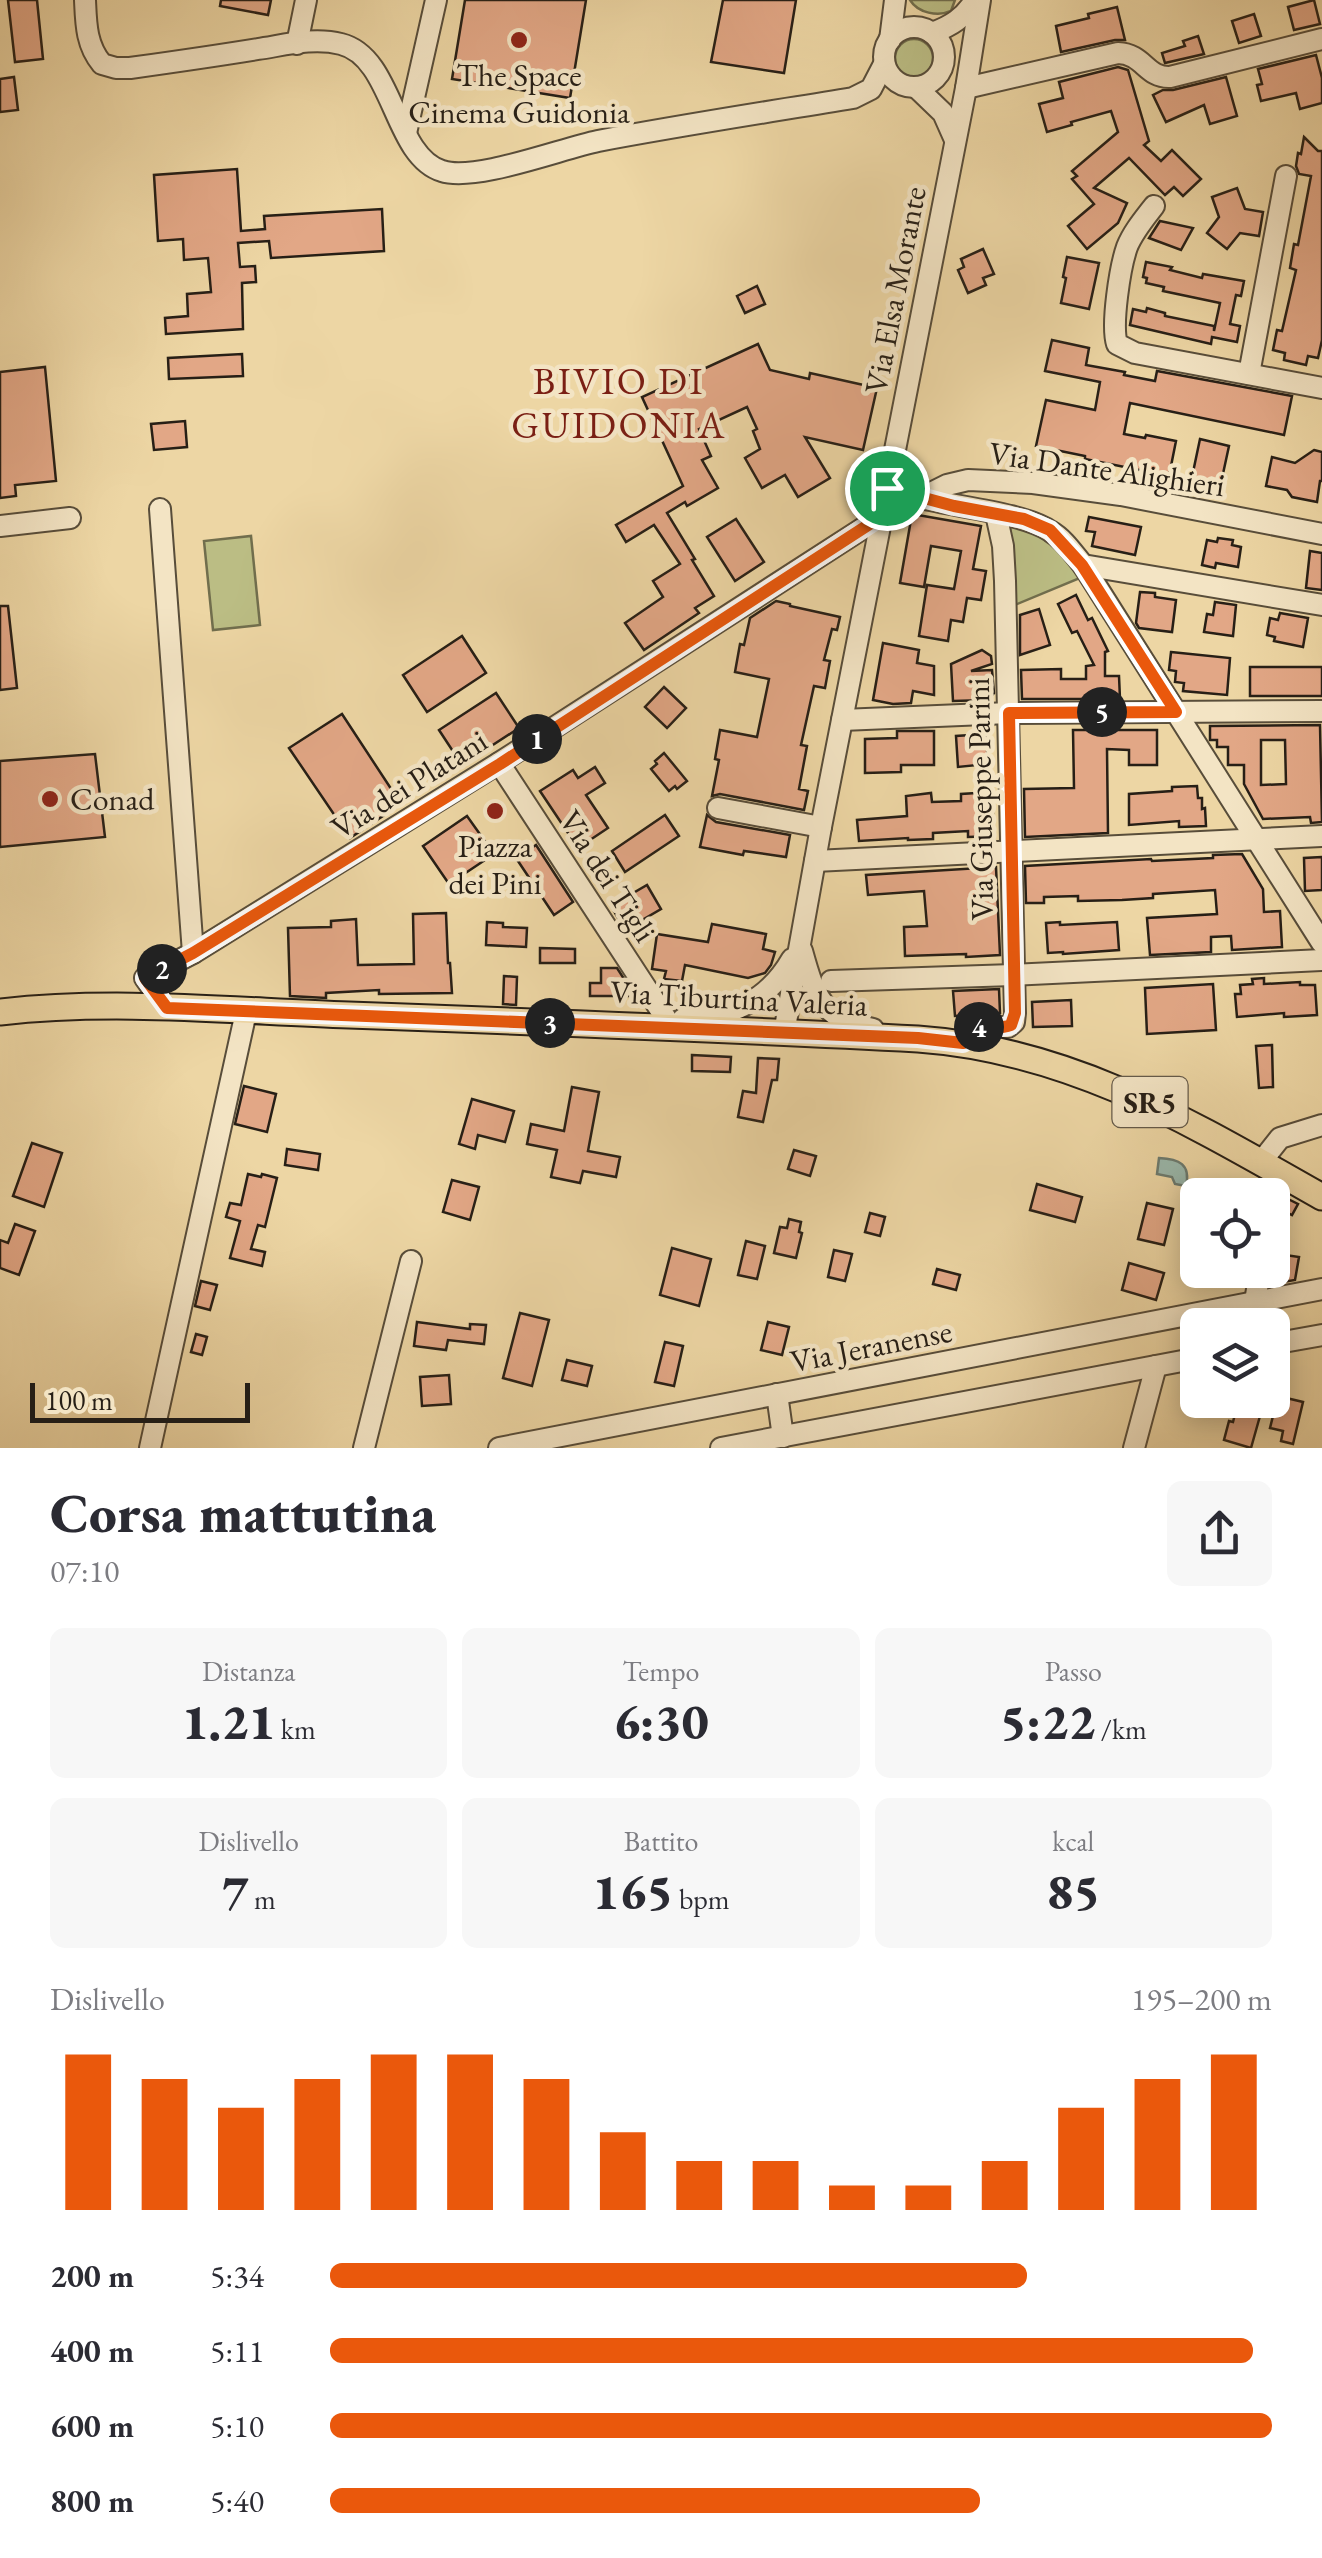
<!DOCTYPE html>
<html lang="it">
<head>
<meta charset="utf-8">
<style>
	body { margin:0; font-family:"EB Garamond",serif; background:#f7f7f7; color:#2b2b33; height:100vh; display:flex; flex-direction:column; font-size:38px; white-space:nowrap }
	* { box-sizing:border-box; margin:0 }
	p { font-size:32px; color:#7c7c81 }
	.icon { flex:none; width:55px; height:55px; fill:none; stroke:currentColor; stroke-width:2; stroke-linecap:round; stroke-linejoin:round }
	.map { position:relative; height:1448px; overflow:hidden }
	.drawer { display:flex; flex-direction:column; background:#fff; flex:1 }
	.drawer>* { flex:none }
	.fabs { position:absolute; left:1180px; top:1178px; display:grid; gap:20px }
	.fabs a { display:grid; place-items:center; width:110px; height:110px; border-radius:15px; background:#fff; box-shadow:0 5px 25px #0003; font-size:50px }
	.scale { position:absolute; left:30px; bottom:25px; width:220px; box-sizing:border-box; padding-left:10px; border:5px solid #271f16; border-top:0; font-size:28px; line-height:35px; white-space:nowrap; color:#271f16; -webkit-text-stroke:8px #f3e4c4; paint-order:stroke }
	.pin { position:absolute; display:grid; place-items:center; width:85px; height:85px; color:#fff; margin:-42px; border:5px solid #fff; border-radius:50%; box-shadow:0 2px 10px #0007 }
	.km { position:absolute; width:50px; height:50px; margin:-25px; border-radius:50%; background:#222; color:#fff; font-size:28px; line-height:50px; text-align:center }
	.round { display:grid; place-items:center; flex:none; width:105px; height:105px; border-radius:15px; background:#f7f7f7 }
	.overview { display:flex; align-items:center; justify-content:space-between; height:170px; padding:0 50px }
	h1 { font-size:55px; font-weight:800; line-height:75px }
	.figures { display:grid; grid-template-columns:repeat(3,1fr); gap:15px; height:170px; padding:10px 50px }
	.figures div { display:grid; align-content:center; border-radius:15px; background:#f7f7f7; text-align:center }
	.figures b { font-size:50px; font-weight:800 }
	.figures small { font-size:28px; font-weight:400 }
	.figures p { font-size:28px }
	.chart { height:280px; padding:20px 50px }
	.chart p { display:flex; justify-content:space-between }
	.chart svg { width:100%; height:180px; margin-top:10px; stroke:#ea580c; stroke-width:6 }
	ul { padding:0 50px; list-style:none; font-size:32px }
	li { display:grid; grid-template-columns:160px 120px 1fr; align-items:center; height:75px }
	li i { height:25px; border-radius:12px; background:#ea580c }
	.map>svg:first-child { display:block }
	.green { fill:#bbbd84; stroke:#716e4d; stroke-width:2.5 }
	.water { fill:#9ab8ac; stroke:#6c7b70; stroke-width:2.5 }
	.building { fill:#e2a786; stroke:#271f16; stroke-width:2.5; fill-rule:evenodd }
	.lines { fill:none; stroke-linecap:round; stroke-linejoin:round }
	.minor-casing { stroke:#584d3a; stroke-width:24 }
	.major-casing { stroke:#271f16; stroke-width:29 }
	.minor { stroke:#f3e4c4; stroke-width:20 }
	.major { stroke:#edd6a4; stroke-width:25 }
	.route-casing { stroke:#fff; stroke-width:20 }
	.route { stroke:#ea580c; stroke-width:12 }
	.poi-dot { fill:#8f2418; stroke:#f3e4c4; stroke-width:4 }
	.labels { text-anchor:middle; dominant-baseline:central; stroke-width:9; stroke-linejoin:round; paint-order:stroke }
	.shield { fill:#f3e4c4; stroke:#645a4a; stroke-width:2.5 }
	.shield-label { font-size:30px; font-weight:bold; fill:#271f16 }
	.poi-label { font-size:32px; fill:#271f16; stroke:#f3e4c4 }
	.street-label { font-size:32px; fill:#271f16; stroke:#f3e4c4 }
	.quarter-label { font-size:38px; letter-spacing:2.5px; fill:#7a1f14; stroke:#f3e4c4 }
</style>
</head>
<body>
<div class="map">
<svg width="1322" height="1448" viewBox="0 0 1322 1448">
	<rect width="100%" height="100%" fill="#edd6a4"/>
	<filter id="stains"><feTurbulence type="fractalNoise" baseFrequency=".002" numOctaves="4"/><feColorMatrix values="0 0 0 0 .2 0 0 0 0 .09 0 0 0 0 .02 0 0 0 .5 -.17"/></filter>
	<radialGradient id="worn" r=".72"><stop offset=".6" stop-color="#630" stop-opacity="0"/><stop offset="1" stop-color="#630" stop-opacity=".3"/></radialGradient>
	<g class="green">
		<path d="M 910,0 L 955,0 L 951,11 C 938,17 918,13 910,0 Z"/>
		<circle cx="914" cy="58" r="19"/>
		<polygon points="1010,521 1051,538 1080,578 1010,607"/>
		<polygon points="251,536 260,625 213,630 204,541"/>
	</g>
	<path class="water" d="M 1159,1158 C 1179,1159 1191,1164 1186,1186 L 1175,1184 L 1172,1177 L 1157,1174 Z"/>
	<g class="building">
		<polygon points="8,0 37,0 43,59 15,62"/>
		<polygon points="221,0 271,0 268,15 220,6"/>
		<polygon points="465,0 586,0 570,98 452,79"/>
		<polygon points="723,0 796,0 784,73 711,62"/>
		<polygon points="1314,0 1320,24 1294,30 1288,7"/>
		<polygon points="1117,7 1125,40 1115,40 1061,52 1056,26 1089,18 1088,14"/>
		<polygon points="1254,14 1261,36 1239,43 1232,21"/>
		<polygon points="1198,36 1204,54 1165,63 1162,53 1185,46 1183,41"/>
		<polygon points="1316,55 1322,78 1322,103 1300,109 1296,93 1261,101 1257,85 1262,84 1258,69"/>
		<polygon points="1118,67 1128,70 1149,141 1144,145 1161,161 1172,150 1201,179 1183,196 1174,187 1165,195 1129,158 1094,188 1127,203 1118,223 1087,249 1068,226 1094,204 1072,179 1077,176 1072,171 1118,132 1111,111 1071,122 1072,125 1047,132 1039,104 1063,98 1059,82"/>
		<polygon points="14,77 18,110 0,112 0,79"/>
		<polygon points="1226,77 1237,116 1210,124 1204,105 1166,122 1153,95 1163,90 1173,90"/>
		<polygon points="1304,137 1318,151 1322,151 1322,340 1318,358 1308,356 1306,365 1284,360 1285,353 1273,350 1277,330 1282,331 1296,270 1290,268 1294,244 1298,245 1311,176 1299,174 1296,166 1298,153 1301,154"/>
		<polygon points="237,169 241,231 265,229 264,216 382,209 384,251 271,258 269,241 238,243 240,267 255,266 256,282 242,283 243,329 166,334 165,318 188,316 187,294 211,292 208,258 184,260 183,239 158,241 154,175"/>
		<polygon points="1237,188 1245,209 1263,212 1259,236 1240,233 1227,249 1207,233 1219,217 1212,197"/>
		<polygon points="1160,221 1193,228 1181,250 1149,238"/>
		<polygon points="983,249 994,274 983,278 986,285 968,293 958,270 964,267 961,259"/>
		<polygon points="1067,257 1099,263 1089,309 1061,303 1066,278 1063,277"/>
		<polygon points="1146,262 1172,267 1170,270 1202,278 1203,274 1244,281 1241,296 1236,295 1230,324 1240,326 1237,342 1212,337 1211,344 1130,325 1133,309 1146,312 1147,308 1165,313 1165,316 1214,326 1214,331 1220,303 1163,291 1164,287 1146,283 1147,278 1143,277"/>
		<polygon points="757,286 765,304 745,313 737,296"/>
		<polygon points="1052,340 1089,348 1086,365 1125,372 1124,375 1155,381 1157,371 1292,396 1284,435 1130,403 1124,434 1145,438 1146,435 1176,441 1169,476 1085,459 1085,456 1036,446 1046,400 1095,410 1100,382 1045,371"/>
		<polygon points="758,344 770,370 809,379 810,373 877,388 863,450 805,437 830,478 798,497 785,475 762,488 745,458 760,449 753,431 757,429 747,407 699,429 711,456 702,460 718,488 687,506 685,502 667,513 695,559 692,560 714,596 695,608 699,613 644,650 625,623 663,597 653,581 680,564 654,525 626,542 616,525 683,486 642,397"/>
		<polygon points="242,354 243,376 169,379 168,358"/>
		<polygon points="45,367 56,481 15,485 16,496 0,498 0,372"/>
		<polygon points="185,421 187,447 154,450 151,424"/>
		<polygon points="1200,439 1229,446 1221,483 1192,477"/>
		<polygon points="1314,450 1322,452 1322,481 1320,481 1317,502 1292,497 1287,490 1266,486 1272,457 1295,463"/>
		<polygon points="912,514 981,526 973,569 986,571 981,600 967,598 963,622 951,620 948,641 919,636 927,585 954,589 961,551 931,546 924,587 900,583"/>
		<polygon points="1089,517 1141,527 1135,555 1092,546 1095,532 1086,531"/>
		<polygon points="736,519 764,562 735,581 707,537"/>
		<polygon points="1218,538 1233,540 1232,545 1241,547 1238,567 1216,563 1215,568 1202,565 1207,540 1217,542"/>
		<polygon points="1310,551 1322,553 1322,590 1306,588"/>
		<polygon points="1140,592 1155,593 1155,597 1176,600 1172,632 1139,628 1136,623"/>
		<polygon points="1076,595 1088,620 1092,618 1108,651 1105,652 1105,676 1119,676 1120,699 1022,699 1021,670 1061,669 1061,679 1086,679 1086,666 1094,665 1077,631 1072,633 1058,604"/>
		<polygon points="776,601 790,604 790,606 840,617 837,630 832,629 824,660 830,661 825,688 814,686 801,745 807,746 799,789 808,791 804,810 720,794 712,796 719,760 715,759 720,730 757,737 769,679 735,672 740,644 744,645 750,618"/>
		<polygon points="1215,602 1236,605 1233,636 1204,632 1207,614 1213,615"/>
		<polygon points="0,606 8,606 17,688 0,690"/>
		<polygon points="1039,609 1050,645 1020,655 1020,615"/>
		<polygon points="1280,613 1308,618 1303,647 1274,641 1275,637 1267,635 1270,618 1278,620"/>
		<polygon points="462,636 486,673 427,712 403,675"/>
		<polygon points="883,643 919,650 917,663 934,666 934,695 913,691 911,703 893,704 873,700"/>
		<polygon points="982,650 991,656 992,664 971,671 992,670 994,693 988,700 953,701 951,664"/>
		<polygon points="1171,652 1230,658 1227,695 1183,691 1184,683 1175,682 1176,671 1169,670"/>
		<rect x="1250" y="667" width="72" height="29"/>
		<polygon points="664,687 686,708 667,728 645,707"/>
		<polygon points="496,693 519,728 462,765 439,730"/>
		<polygon points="342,714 401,804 350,838 289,748"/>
		<path d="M 1320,725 L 1322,822 L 1311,823 L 1310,817 L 1263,819 L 1244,784 L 1244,765 L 1228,765 L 1228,747 L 1217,747 L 1217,740 L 1210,740 L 1210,726 ZM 1261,740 L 1285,740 L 1286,784 L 1261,785 Z"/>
		<polygon points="1073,730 1157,730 1157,765 1129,765 1129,750 1107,749 1108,833 1025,837 1024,789 1074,788"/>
		<polygon points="897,731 934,731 934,765 901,765 901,772 865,773 865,739 897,738"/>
		<polygon points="986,734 988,764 958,767 956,736"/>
		<polygon points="664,753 687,781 677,789 675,786 669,791 651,769 657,764 655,761"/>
		<polygon points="95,754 105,837 0,847 0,761"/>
		<polygon points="595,767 605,783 586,795 608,828 578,848 540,791 573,770 578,778"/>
		<polygon points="1197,786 1198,798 1202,798 1202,809 1205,808 1206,826 1179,827 1179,821 1129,825 1129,794 1172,791 1172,787"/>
		<polygon points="992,792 994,836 968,837 968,831 933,833 933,839 908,840 908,838 859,841 857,820 907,816 906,796 931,793 932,802 961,801 961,794"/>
		<polygon points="665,815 679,836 625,872 612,851"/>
		<polygon points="707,815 716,822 790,835 786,857 744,851 743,855 700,847"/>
		<polygon points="467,816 494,854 449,884 423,846"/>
		<polygon points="536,845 573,902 554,915 516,858"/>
		<polygon points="1242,854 1263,889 1264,912 1280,911 1282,947 1232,950 1231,936 1211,937 1211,952 1150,955 1147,918 1217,914 1215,890 1153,894 1153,898 1122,900 1078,901 1078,896 1044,897 1044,903 1026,903 1025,866 1151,859 1152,861 1213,858 1213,855"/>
		<polygon points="1322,857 1322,890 1305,891 1304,858"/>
		<polygon points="996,867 1000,955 966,957 966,954 905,956 904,927 927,926 924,891 868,895 866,875"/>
		<polygon points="647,885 661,909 625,930 611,906"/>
		<polygon points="446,913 448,963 450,963 452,993 379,994 379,990 326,993 326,998 290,996 288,928 331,927 331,921 356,919 358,965 414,964 413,914"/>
		<polygon points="487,922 503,923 503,927 527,928 526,947 486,945"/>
		<polygon points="1060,922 1060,925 1117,922 1119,950 1063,954 1063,952 1048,953 1046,923"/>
		<polygon points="712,924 766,934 763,949 775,952 771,965 765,973 748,978 685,965 682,981 664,979 666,971 652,969 657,934 708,942"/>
		<polygon points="540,948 575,949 575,963 540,963"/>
		<polygon points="601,968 617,968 628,985 628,996 590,996 590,983 601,983"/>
		<polygon points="504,976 517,977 516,1005 503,1004"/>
		<polygon points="1264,978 1264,984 1300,982 1300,985 1315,985 1317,1015 1284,1017 1284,1013 1237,1017 1235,994 1241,994 1240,985 1253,984 1252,979"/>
		<polygon points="1213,984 1216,1030 1147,1034 1145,988"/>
		<polygon points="999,989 1000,1013 955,1016 953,991"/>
		<polygon points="1071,1000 1072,1026 1033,1027 1032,1002"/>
		<polygon points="1272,1045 1273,1087 1259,1088 1256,1046"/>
		<polygon points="692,1055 731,1057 730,1072 692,1071"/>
		<polygon points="758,1058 779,1059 777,1080 772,1080 763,1122 738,1117 743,1091 756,1093"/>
		<polygon points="244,1086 276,1094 267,1132 235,1124"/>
		<polygon points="572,1087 599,1092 588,1151 620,1157 616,1177 583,1171 580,1183 551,1177 557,1150 527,1144 531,1124 564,1131"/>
		<polygon points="472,1099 514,1111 505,1142 478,1135 475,1149 459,1144"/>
		<polygon points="32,1143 62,1153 44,1207 13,1196"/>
		<polygon points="287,1149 320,1154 318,1170 285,1165"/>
		<polygon points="794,1150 816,1156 810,1176 788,1169"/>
		<polygon points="248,1174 261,1177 262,1174 277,1178 265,1227 258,1225 251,1249 265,1252 262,1266 230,1258 240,1221 226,1217 230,1203 241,1205"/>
		<polygon points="452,1180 479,1187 470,1220 443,1212"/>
		<polygon points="1037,1184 1082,1197 1075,1222 1030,1210"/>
		<polygon points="1272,1191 1298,1204 1292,1215 1272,1205"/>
		<polygon points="1147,1203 1173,1209 1164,1245 1138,1239"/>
		<polygon points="870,1213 885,1217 880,1236 865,1232"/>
		<polygon points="789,1219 801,1222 799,1232 802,1233 796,1258 774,1253 780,1227 787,1228"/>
		<polygon points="15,1224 35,1231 19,1275 0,1268 0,1240 8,1243"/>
		<polygon points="746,1241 765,1246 757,1279 738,1275"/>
		<polygon points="672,1248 711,1259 699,1306 660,1295"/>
		<polygon points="834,1250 852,1254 845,1281 828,1277"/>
		<polygon points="1272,1253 1299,1257 1295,1280 1283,1282 1272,1280"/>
		<polygon points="1129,1263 1164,1273 1156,1300 1122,1290"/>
		<polygon points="937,1269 960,1275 956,1290 933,1284"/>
		<polygon points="201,1281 217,1285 210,1310 195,1306"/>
		<polygon points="520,1313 549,1320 532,1386 503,1378"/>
		<polygon points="417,1322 470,1329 470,1324 486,1325 484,1344 448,1340 446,1350 414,1346"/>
		<polygon points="768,1322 789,1327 782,1355 761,1350"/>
		<polygon points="196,1334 207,1337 202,1355 191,1352"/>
		<polygon points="665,1342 683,1346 674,1386 655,1382"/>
		<polygon points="567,1360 592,1366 587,1386 562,1380"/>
		<polygon points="449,1375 451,1404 422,1406 420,1377"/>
		<polygon points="1278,1396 1303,1402 1293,1444 1281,1441 1283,1431 1270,1428"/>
		<polygon points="1236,1410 1260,1416 1251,1448 1224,1440 1229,1421 1233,1422"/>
	</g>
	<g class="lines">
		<g class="minor-casing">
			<g id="minor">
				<path d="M 85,0 C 86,23 86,45 102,64 L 116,68 L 130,68 C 173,62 215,56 258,49 C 285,45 314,37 341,44 C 394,57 393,156 442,171 C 475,182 560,149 598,141 C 682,125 768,112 853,98 L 871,89 L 884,64"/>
				<circle cx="914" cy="57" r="30"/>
				<path d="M 932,33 C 951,26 964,18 975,0"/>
				<polyline points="890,40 895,0"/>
				<polyline points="297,44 306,0"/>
				<polyline points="917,88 943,113 955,140"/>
				<path d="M 966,88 L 1118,53 C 1144,54 1146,78 1170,77 L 1322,39"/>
				<polyline points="406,133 436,0"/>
				<path d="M 1154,206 C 1144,219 1133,232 1127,247 C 1120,267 1111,325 1117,344 L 1135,353 L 1322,388"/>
				<polyline points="1249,374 1286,176"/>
				<polyline points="887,488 921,498 947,485 968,480 1033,483 1121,495 1322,534"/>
				<path d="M 921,498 C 955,507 1024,513 1050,531 C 1064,539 1073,553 1083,565 L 1322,943"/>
				<polyline points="160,509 193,953"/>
				<polyline points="0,526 70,518"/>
				<polyline points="1083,565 1322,605"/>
				<polyline points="842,720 1009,713 1322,711"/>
				<polyline points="499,763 667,1020"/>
				<polyline points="718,808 821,827"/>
				<polyline points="815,861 1322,836"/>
				<path d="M 802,951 C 815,998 822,1018 873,1029"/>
				<polyline points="831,981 1013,975 1322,960"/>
				<polyline points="167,1009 145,978 193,953 499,763 882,516"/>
				<path d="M 683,1019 C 731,1018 768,1001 792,959"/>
				<polyline points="784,1033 821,827 966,88 980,0"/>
				<polyline points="963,1043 964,1036 969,1029 983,1027 1008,1027 1014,1022 1015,1013 1005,581 1003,546 996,514"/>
				<polyline points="1261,1162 1280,1138 1322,1125"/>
				<polyline points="1255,1302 1260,1270"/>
				<polyline points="1272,1344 1322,1335"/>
				<polyline points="777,1394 783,1437"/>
				<polyline points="150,1448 246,1012"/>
				<polyline points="364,1448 411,1261"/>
				<polyline points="499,1448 1322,1289"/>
				<polyline points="721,1448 1198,1358"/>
				<polyline points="1134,1448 1156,1366"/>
			</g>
		</g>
		<g class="major-casing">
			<path id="major" d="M 0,1012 C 115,999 234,1011 349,1015 C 539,1022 728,1029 918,1039 C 1072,1050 1191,1123 1322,1197"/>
		</g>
		<use href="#minor" class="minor"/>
		<use href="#major" class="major"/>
	</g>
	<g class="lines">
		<g class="route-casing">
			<path id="route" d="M 887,488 L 954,506 L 1024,519 L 1050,530 L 1082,565 L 1176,712 L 1009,713 L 1015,1013 L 1011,1025 C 996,1031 980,1023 966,1032 L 963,1043 L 918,1038 L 167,1008 L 145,978 L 193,953 L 500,764 L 882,516 Z"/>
		</g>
		<use href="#route" class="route"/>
	</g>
	<g class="poi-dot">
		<circle cx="519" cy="40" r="10"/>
		<circle cx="50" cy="799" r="10"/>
		<circle cx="495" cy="811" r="10"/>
	</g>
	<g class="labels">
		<rect class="shield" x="1112.5" y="1077" width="75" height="50" rx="8"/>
		<g class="shield-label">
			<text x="1150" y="1102">SR5</text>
		</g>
		<g class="poi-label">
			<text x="519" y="75">The Space<tspan x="519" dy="37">Cinema Guidonia</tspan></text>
			<text x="70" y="799" text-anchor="start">Conad</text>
			<text x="495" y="846">Piazza<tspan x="495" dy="37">dei Pini</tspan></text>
		</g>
		<g class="street-label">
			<text transform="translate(895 290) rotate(-79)">Via Elsa Morante</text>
			<text transform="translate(1107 469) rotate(8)">Via Dante Alighieri</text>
			<text transform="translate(409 784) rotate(-32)">Via dei Platani</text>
			<text transform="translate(980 799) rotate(-91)">Via Giuseppe Parini</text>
			<text transform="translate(608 876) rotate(57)">Via dei Tigli</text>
			<text transform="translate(739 998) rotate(3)">Via Tiburtina Valeria</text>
			<text transform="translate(871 1346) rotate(-11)">Via Jeranense</text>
		</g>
		<g class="quarter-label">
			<text x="619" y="380">BIVIO DI<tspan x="619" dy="44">GUIDONIA</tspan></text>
		</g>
	</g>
	<rect width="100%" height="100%" filter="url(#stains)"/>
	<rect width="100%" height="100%" fill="url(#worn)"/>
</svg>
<div class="fabs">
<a><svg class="icon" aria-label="locate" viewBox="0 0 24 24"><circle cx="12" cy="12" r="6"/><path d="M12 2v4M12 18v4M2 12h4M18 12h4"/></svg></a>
<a><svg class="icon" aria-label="layers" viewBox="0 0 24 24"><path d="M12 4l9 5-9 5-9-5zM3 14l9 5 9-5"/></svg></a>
</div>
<div class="scale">100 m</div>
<div class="pin" style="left:887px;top:488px;background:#1e9e55"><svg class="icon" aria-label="arrive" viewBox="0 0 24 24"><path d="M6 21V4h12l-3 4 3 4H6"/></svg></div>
<b class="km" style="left:537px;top:739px">1</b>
<b class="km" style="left:162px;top:969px">2</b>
<b class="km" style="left:550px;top:1023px">3</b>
<b class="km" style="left:979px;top:1027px">4</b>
<b class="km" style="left:1102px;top:712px">5</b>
</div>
<section class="drawer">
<div class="overview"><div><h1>Corsa mattutina</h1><p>07:10</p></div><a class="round"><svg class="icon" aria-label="share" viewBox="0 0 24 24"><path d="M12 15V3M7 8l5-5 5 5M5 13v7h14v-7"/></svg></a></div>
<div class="figures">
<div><p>Distanza</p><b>1.21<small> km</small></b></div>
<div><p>Tempo</p><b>6:30</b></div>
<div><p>Passo</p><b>5:22<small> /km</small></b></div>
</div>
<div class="figures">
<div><p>Dislivello</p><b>7<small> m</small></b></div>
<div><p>Battito</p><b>165<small> bpm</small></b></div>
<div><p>kcal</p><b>85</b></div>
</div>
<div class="chart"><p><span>Dislivello</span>195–200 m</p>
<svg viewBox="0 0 160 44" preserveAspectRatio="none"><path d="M5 44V6M15 44V12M25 44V19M35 44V12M45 44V6M55 44V6M65 44V12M75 44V25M85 44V32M95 44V32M105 44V38M115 44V38M125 44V32M135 44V19M145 44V12M155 44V6"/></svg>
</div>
<ul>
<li><b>200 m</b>5:34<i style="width:74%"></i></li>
<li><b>400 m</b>5:11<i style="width:98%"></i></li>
<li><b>600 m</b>5:10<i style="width:100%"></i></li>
<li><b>800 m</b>5:40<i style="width:69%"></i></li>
</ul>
</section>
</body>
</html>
